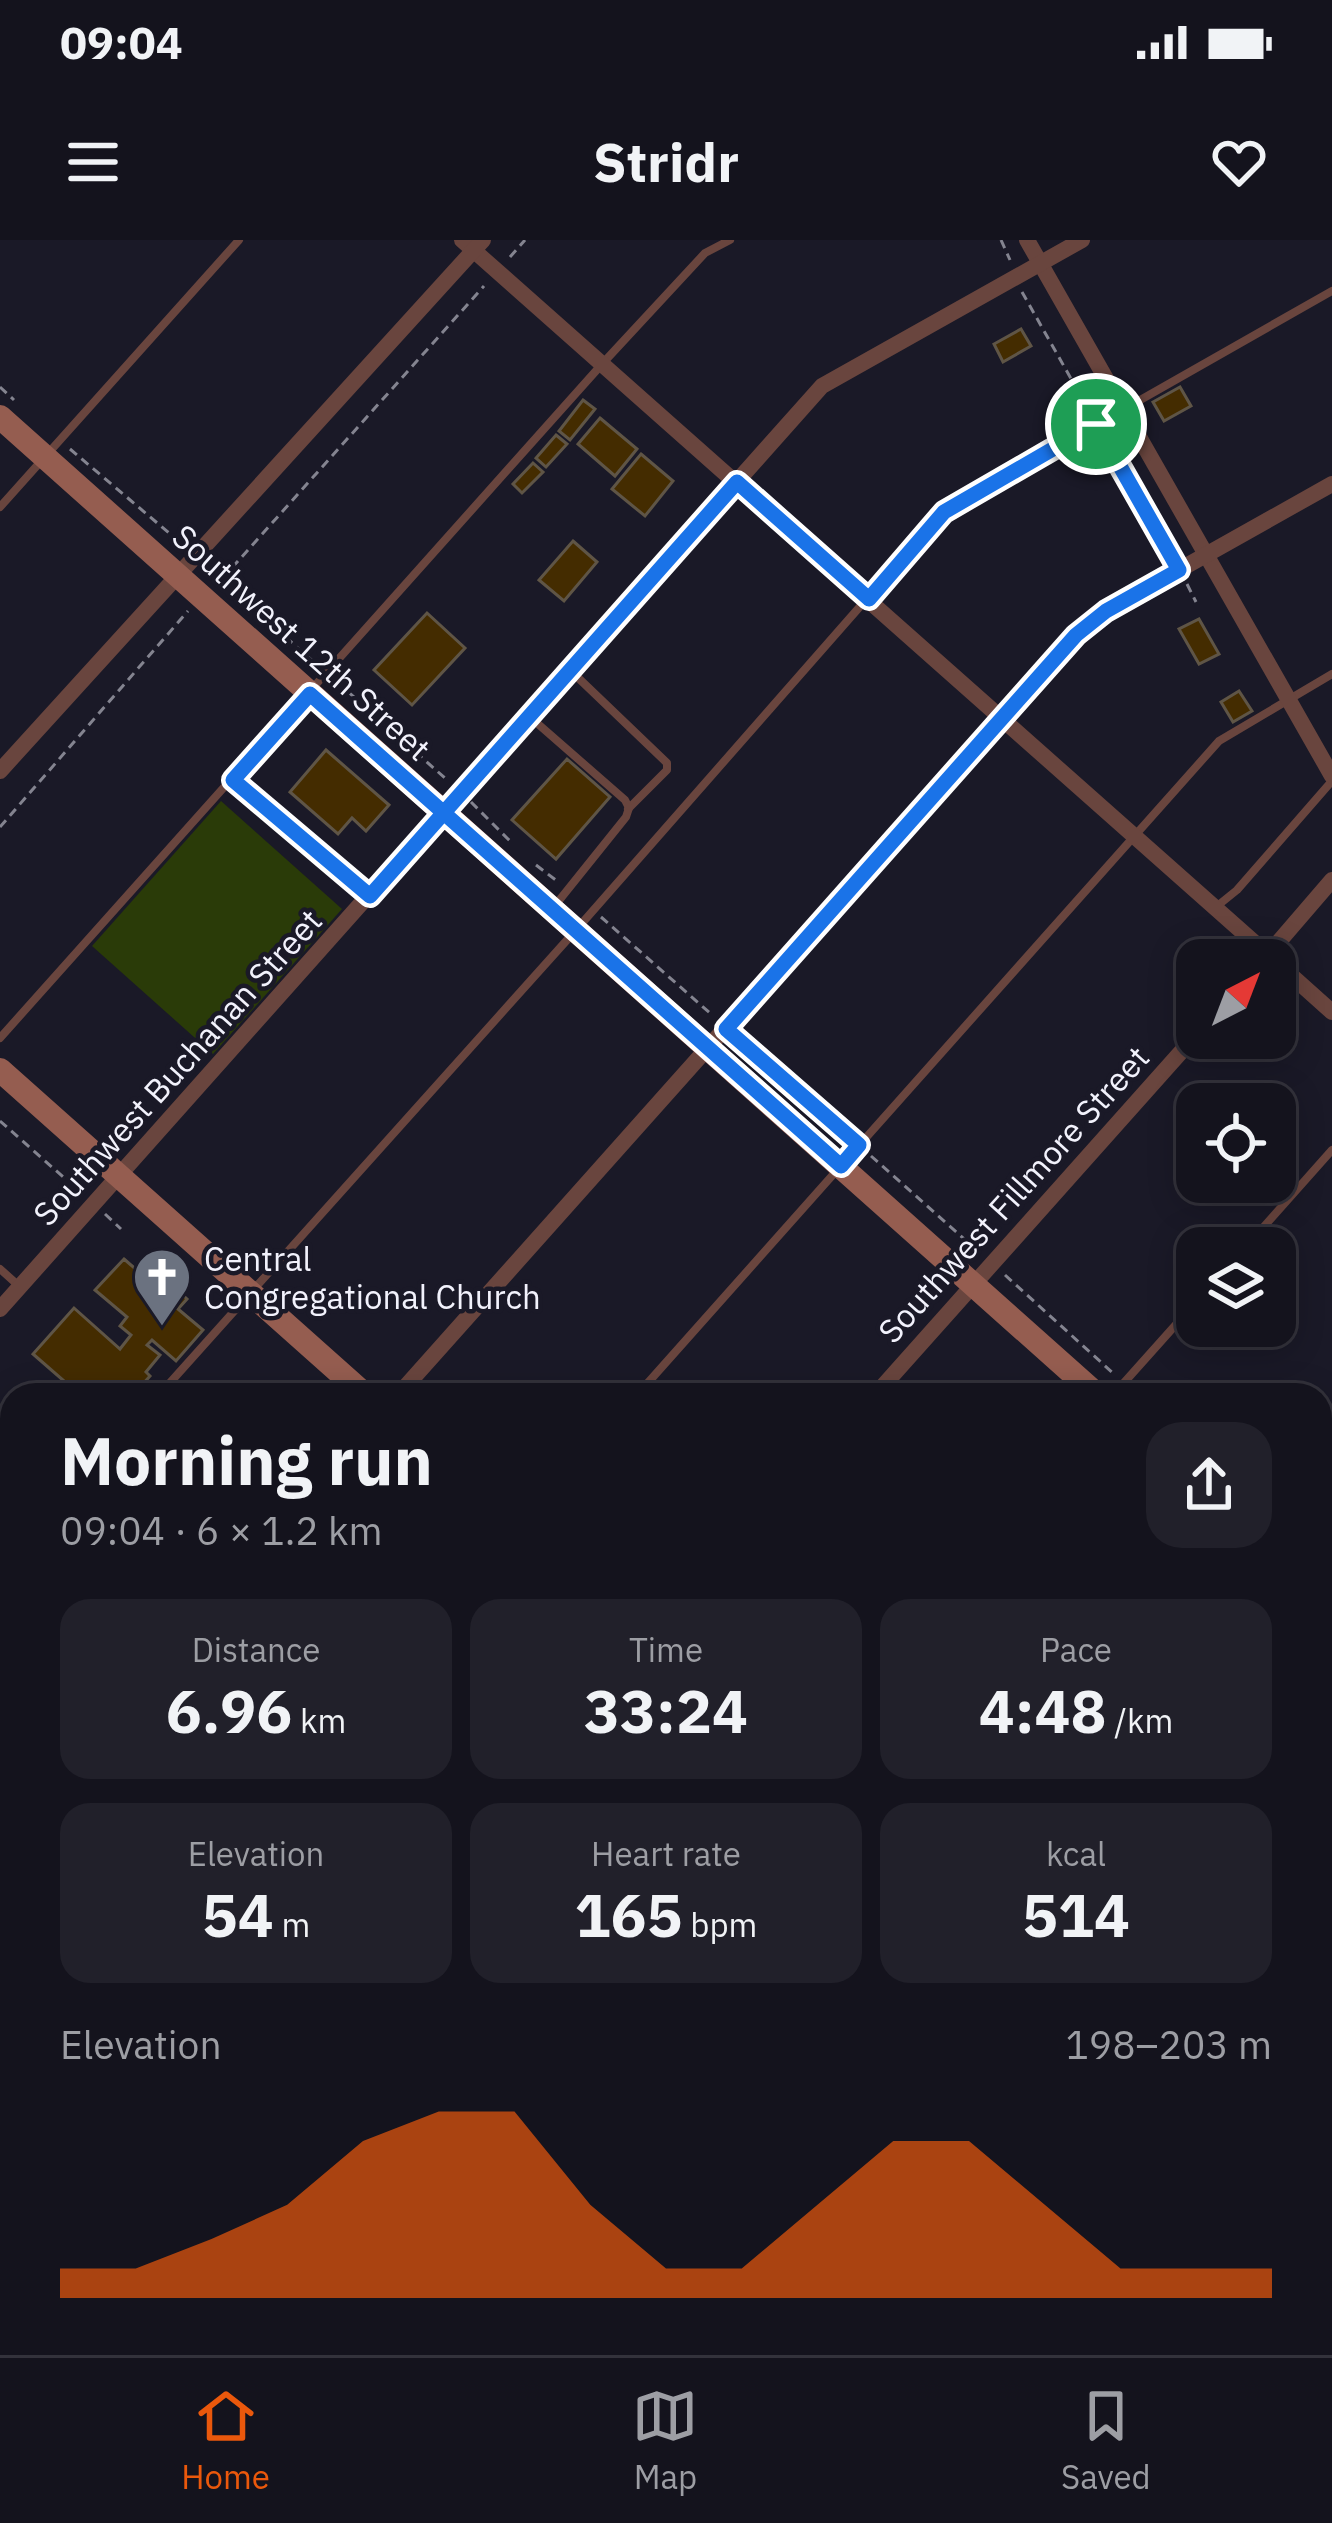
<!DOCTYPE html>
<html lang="en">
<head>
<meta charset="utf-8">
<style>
	body { margin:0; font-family:"IBM Plex Sans",sans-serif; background:#21202a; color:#f1f3f6; height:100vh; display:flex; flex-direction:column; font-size:45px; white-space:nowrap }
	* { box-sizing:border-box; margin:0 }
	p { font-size:39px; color:#9d9ea4 }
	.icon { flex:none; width:66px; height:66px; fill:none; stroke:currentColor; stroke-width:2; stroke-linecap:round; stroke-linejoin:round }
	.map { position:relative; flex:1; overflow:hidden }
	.panel { position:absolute; left:0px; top:1143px; width:1332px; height:972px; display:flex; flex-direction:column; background:#14131d; border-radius:36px 36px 0 0; box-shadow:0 6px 30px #0003,0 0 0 3px #33323b }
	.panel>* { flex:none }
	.needle { width:78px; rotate:42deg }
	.tools { position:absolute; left:1176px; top:699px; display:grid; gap:24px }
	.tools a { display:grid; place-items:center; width:120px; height:120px; border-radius:24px; background:#14131d; box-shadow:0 6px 30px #0003,0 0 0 3px #33323b; font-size:60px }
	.pin { position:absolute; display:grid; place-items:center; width:102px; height:102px; color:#fff; margin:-51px; border:6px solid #fff; border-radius:50%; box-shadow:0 3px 12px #0007 }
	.round { display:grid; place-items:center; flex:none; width:126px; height:126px; border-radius:36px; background:#21202a }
	.headline { display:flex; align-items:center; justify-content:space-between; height:204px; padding:0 60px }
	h1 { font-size:66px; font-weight:700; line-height:90px }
	.figures { display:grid; grid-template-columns:repeat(3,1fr); gap:18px; height:204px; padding:12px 60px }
	.figures div { display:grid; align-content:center; border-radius:30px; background:#21202a; text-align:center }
	.figures b { font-size:60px; font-weight:700 }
	.figures small { font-size:33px; font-weight:400 }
	.figures p { font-size:33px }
	.chart { height:336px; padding:24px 60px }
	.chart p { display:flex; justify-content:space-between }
	.chart svg { width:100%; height:216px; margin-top:12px; fill:#ea580c; opacity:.7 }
	.status { display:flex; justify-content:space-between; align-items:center; height:84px; padding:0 60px; background:#14131d; direction:ltr }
	.status svg { height:33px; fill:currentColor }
	header { display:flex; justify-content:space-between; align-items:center; height:156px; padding:0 60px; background:#14131d; font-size:54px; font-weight:700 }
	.tab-bar { display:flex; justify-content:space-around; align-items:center; height:168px; border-top:3px solid #33323b; background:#14131d; font-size:33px; color:#9d9ea4 }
	.tab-bar a { display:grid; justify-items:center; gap:6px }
	.tab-bar .selected { color:#ea580c }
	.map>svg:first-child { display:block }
	.green { fill:#2a3b08 }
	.building { fill:#442c00; stroke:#5f5546; stroke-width:3 }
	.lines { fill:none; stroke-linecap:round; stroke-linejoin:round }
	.path { stroke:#848490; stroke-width:3; stroke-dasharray:9 6; stroke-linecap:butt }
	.service { stroke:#69453e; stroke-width:8 }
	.minor { stroke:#69453e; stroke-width:16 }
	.tertiary { stroke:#69453e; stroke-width:21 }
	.secondary { stroke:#955d50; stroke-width:24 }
	.route-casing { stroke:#fff; stroke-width:24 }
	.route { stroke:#1a73e8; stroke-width:15 }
	.labels { text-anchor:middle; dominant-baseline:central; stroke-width:9; stroke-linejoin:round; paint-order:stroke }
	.street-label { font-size:33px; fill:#f2f2fc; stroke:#1a1927 }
	.poi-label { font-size:33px; fill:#f2f2fc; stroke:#1a1927; text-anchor:start }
</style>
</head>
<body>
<div class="status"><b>09:04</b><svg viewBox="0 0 49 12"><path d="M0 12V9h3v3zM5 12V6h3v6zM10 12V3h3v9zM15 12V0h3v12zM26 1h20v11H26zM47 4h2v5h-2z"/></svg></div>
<header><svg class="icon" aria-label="menu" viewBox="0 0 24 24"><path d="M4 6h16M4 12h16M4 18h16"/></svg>Stridr<svg class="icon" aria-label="heart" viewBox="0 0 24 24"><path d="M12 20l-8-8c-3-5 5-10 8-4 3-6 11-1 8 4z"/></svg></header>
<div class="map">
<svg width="1332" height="2115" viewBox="0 0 1332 2115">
	<rect width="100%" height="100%" fill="#1a1927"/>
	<g class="green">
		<polygon points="221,561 342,669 213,814 92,706"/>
		<polygon points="0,1430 12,1432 12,1831 0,1845"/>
	</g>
	<g class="building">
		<polygon points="1021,89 1031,106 1003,122 994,104"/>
		<polygon points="1180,147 1191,166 1164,181 1153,162"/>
		<polygon points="583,160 595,169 570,200 559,191"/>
		<polygon points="600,178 637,209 615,236 578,204"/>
		<polygon points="556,195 567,204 546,227 536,218"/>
		<polygon points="641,214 673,241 645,276 612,249"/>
		<polygon points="533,223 543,232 522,253 513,244"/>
		<polygon points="573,301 597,322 564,361 539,340"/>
		<polygon points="427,373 465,408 412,465 374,430"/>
		<polygon points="1199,379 1219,414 1199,424 1179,389"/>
		<polygon points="1239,451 1252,471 1233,482 1221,462"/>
		<polygon points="326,510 389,565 366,591 352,578 338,594 290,552"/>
		<polygon points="567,519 610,557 556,619 512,580"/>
		<polygon points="124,1019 154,1045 163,1036 187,1059 178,1069 203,1090 176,1121 152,1100 147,1105 160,1115 146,1132 150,1136 133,1155 80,1155 33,1114 74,1068 120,1109 131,1095 120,1086 127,1077 95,1050"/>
		<polygon points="1332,1262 1332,1350 1320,1329 1320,1277"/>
		<polygon points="887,2103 910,2103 922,2115 888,2115 881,2109"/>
	</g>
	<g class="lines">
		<g class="path">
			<polyline points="1001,0 1010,20"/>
			<polyline points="510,17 525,0"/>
			<polyline points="1022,52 1091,174"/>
			<polyline points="0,147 14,160"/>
			<polyline points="1104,198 1170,315"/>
			<polyline points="70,209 182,304"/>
			<polyline points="207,327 316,424"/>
			<polyline points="222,339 484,46"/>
			<polyline points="1187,344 1196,362"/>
			<polyline points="337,442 446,539"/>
			<polyline points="471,562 511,602"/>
			<polyline points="0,587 188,371"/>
			<polyline points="536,625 557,641"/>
			<polyline points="601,677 711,774"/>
			<polyline points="740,801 850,897"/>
			<polyline points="0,881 79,951"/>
			<polyline points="871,916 980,1013"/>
			<polyline points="105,974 121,989"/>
			<polyline points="1005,1035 1114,1134"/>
			<polyline points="1320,1332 1332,1354"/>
			<polyline points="0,1721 3,1536"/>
		</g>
		<g class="service">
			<polyline points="0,267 239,0"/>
			<polyline points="571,431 667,523 667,530 628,569"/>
			<polyline points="530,477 625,560 629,568 626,577 553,668"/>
			<polyline points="233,540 370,655"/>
			<polyline points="1216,667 1237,650 1332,541"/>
			<polyline points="0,798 603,123 705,13 730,0"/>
			<polyline points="1245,1008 1332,910"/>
			<polyline points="0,1029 19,1046"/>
			<polyline points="159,1155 576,690 943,272 1332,51"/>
			<polyline points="637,1155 1219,501 1332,434"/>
			<polyline points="1113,1155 1197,1061"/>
			<polyline points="0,1327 12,1314"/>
			<polyline points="1320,1627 1332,1620"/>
			<polyline points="1320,2095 1332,2106"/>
			<polyline points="1268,2103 1281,2115"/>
			<polyline points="250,2115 261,2103"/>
			<polyline points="759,2115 769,2103"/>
			<polyline points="1237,2115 1248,2103"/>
		</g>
		<g class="minor">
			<polyline points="462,0 1274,720"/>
			<polyline points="1027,0 1332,536"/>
			<polyline points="0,531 483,0"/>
			<polyline points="1264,719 1332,640"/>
			<polyline points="1275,721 1332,772"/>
			<polyline points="0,1069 822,146 1082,0"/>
			<polyline points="398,1155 1076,395 1106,371 1332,244"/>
			<polyline points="875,1155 1197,794"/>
			<polyline points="0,1401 12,1412"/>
			<polyline points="1320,1433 1332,1426"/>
			<polyline points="1320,1823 1332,1816"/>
			<polyline points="0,1859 12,1847"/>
			<polyline points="785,2103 798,2115"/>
			<polyline points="27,2115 38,2103"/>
			<polyline points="999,2115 1010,2103"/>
		</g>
		<g class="tertiary">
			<polyline points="1320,1197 1332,1183"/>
			<polyline points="502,2115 512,2103"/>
		</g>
		<g class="secondary">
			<polyline points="0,177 1097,1155"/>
			<polyline points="0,830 365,1155"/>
			<polyline points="1320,1389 1332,1410"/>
			<polyline points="1320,2028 1332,2039"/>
		</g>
	</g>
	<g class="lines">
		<g class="route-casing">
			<path id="route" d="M 1096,184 L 944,272 L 869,359 L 737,242 L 721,260 L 370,656 L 233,540 L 310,454 C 487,611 664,769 841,926 L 859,905 L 726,789 L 1076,395 L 1106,371 L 1179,330 L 1096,184"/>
		</g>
		<use href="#route" class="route"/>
	</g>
	<defs>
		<g id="church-pin" transform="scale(3)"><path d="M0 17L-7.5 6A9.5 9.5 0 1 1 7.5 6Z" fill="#6b7280" stroke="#1a1927"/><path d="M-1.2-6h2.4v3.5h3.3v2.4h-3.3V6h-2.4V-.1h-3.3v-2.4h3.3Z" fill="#fff"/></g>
	</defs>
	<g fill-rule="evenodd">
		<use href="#church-pin" x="162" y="1037"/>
	</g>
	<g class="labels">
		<g class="street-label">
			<text transform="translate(302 402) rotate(42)">Southwest 12th Street</text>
			<text transform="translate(177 827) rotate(-48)">Southwest Buchanan Street</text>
			<text transform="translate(1013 954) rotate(-48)">Southwest Fillmore Street</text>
		</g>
		<g class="poi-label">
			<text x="204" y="1018">Central<tspan x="204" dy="38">Congregational Church</tspan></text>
		</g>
	</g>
</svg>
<div class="tools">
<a><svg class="needle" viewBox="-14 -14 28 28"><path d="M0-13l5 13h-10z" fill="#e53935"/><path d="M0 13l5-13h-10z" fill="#9d9ea4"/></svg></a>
<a><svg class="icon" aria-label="locate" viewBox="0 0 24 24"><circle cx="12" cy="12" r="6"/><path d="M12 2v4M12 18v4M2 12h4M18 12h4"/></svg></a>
<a><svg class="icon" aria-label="layers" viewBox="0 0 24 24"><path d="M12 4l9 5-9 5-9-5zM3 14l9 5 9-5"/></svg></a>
</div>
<div class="pin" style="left:1096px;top:184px;background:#1e9e55"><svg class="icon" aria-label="arrive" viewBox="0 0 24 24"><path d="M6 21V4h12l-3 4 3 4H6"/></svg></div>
<section class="panel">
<div class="headline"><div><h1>Morning run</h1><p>09:04 · 6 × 1.2 km</p></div><a class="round"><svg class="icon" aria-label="share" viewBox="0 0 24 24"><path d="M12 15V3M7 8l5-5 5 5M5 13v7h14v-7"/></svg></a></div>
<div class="figures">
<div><p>Distance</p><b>6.96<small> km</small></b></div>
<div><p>Time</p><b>33:24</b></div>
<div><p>Pace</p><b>4:48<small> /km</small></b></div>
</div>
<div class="figures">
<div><p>Elevation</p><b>54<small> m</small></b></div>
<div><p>Heart rate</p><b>165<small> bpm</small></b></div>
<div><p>kcal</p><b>514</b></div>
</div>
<div class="chart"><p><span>Elevation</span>198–203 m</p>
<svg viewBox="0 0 160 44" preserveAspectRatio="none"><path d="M0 44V38L10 38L20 32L30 25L40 12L50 6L60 6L70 25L80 38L90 38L100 25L110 12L120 12L130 25L140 38L150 38L160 38V44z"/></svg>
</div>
</section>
</div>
<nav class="tab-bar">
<a class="selected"><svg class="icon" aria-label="home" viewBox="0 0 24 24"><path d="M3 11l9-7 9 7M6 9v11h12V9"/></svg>Home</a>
<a><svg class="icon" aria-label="map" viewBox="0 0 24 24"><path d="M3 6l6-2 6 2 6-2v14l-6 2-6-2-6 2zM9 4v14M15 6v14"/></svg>Map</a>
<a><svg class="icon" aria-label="saved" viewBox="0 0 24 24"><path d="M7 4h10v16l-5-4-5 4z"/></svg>Saved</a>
</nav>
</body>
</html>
